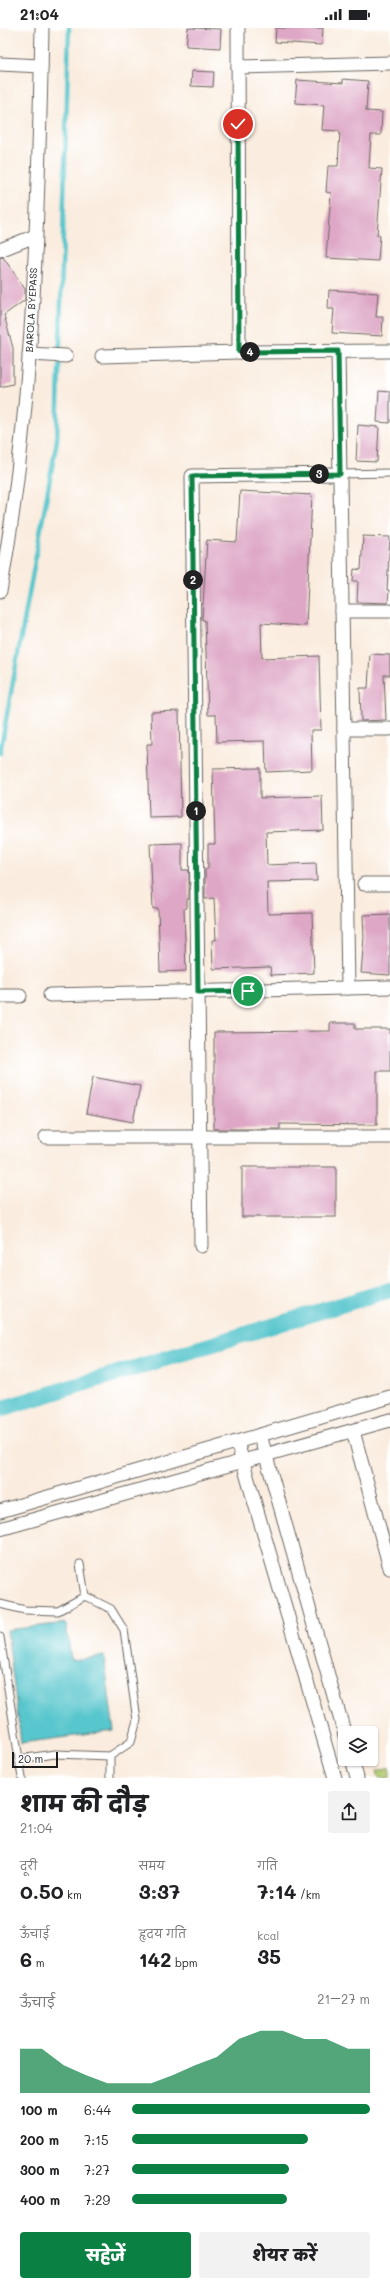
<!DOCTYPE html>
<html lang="hi">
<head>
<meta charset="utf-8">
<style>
	body { margin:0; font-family:Mali,"Playpen Sans Deva",sans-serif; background:#f2f2f2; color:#202124; height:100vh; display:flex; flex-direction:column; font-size:15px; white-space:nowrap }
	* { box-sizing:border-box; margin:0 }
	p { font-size:13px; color:#757577 }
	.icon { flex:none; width:22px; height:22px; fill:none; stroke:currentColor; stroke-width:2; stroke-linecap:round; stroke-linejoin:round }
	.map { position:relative; height:1750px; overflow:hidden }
	.sheet { display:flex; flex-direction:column; background:#fff; flex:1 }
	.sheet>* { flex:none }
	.fabs { position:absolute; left:338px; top:1698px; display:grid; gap:8px }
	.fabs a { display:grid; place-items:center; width:40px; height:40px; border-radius:4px; background:#fff; box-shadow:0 1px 3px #0004; font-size:20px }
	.scale { position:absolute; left:12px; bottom:10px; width:46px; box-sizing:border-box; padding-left:4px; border:2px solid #1c1c1c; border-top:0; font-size:11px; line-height:14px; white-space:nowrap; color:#1c1c1c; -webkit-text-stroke:3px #fff; paint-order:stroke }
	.pin { position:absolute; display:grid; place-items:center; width:34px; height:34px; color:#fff; margin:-17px; border:2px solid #fff; border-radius:50%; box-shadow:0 1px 4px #0007 }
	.km { position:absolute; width:20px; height:20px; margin:-10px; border-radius:50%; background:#222; color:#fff; font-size:11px; line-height:20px; text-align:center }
	.round { display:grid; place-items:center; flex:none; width:42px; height:42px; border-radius:4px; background:#f2f2f2 }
	.overview { display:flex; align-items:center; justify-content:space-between; height:68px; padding:0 20px }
	h1 { font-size:22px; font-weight:800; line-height:30px }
	.figures { display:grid; grid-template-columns:repeat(3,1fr); gap:6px; height:68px; padding:4px 20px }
	.figures div { display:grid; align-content:center }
	.figures b { font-size:20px; font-weight:800 }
	.figures small { font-size:11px; font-weight:400 }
	.figures p { font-size:11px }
	.chart { height:112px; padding:8px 20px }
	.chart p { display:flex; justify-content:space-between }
	.chart svg { width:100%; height:72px; margin-top:4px; fill:#0b8043; opacity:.7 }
	.cta { display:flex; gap:8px; margin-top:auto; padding:8px 20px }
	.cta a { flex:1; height:46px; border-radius:4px; background:#0b8043; color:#fff; font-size:16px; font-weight:800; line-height:46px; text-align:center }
	.cta a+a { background:#f2f2f2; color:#202124 }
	ul { padding:0 20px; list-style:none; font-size:13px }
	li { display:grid; grid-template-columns:64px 48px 1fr; align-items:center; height:30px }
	li i { height:10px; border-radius:5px; background:#0b8043 }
	.status { display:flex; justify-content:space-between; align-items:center; height:28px; padding:0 20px; background:#fff; direction:ltr }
	.status svg { height:11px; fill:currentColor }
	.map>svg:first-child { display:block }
	.green { fill:#b0c96e; stroke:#667245 }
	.water { fill:#58c6cd; stroke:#3a7174 }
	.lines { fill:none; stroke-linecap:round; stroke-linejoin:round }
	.stream { stroke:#58c6cd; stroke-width:4.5 }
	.canal { stroke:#58c6cd; stroke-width:16 }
	.building { fill:#dea7c6 }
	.lane-casing { stroke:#6a6560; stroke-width:9 }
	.street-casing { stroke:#6a6560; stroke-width:15 }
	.lane { stroke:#fff; stroke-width:7 }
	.street { stroke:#fff; stroke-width:13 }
	.route-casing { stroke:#fff; stroke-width:8 }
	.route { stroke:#0b8043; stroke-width:5 }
	.labels { text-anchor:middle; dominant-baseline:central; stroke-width:3; stroke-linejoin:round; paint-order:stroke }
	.street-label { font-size:10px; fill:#1c1c1c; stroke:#fff }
</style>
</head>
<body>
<div class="status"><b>21:04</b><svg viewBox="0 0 49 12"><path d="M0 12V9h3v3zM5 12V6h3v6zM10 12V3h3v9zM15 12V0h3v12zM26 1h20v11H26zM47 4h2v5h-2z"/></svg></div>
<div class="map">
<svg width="390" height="1750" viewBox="0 0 390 1750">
	<rect width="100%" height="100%" fill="#fff"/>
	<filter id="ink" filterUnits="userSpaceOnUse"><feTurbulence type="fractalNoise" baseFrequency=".025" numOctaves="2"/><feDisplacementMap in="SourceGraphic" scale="8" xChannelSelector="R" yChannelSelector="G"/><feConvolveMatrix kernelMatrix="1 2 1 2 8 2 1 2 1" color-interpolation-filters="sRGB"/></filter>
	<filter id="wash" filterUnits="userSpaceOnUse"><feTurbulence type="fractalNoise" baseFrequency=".012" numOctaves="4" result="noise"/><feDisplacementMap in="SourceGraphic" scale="16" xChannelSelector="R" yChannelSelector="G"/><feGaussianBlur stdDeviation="0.9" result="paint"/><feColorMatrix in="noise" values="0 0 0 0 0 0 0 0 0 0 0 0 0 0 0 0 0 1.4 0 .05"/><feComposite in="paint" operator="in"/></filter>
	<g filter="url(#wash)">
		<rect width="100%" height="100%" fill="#faecde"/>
		<polygon class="green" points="390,1739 390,1750 379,1750 377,1743"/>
		<polygon class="water" points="66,1595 71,1632 104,1628 114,1703 21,1715 7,1602"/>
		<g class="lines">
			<polyline class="stream" points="0,725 57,412 69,0"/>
			<polyline class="canal" points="0,1381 390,1262"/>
		</g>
		<g id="blocks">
			<g class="building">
				<polygon points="188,0 221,1 220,20 186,18"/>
				<polygon points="276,0 323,0 322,17 275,14"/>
				<polygon points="192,43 214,44 213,59 191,58"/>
				<polygon points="343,51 368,53 366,83 382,84 381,107 371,107 369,140 382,141 377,207 380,207 378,233 326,230 331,165 326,164 328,138 338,138 340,103 322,102 324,77 295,75 297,52 343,55"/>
				<polygon points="3,229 25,261 25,272 4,287 13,320 13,356 0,359 0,230"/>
				<polygon points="329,262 378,265 376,289 383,289 382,308 332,305 334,281 328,281"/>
				<polygon points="379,363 390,364 390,395 377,394"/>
				<polygon points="358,397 379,399 377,434 356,433"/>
				<polygon points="240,463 312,467 306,598 261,595 262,630 319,628 321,702 311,702 312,742 266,744 265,713 217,714 216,687 208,687 205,592 202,592 207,512 237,514"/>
				<polygon points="363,508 390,509 387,562 389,562 388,575 357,574 358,553 353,553 354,541 361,542"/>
				<polygon points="370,626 390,627 390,647 384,647 386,692 361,693 360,660 368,660"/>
				<polygon points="179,683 181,789 149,790 147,716 152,716 151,684"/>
				<polygon points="260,740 260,770 322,768 323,802 266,804 267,837 316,835 317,853 267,854 268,886 312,885 314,945 271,947 270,939 213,941 212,912 216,912 214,870 205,871 205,841 208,841 208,816 215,816 213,741"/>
				<polygon points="182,815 182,842 189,842 189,871 187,871 187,880 184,880 186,943 160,944 158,880 153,881 150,816"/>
				<polygon points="390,886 390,947 361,945 364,909 363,887"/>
				<polygon points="330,995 355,995 355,1001 390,1001 390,1043 377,1043 377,1097 280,1096 280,1101 214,1101 214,1004 330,1003"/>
				<polygon points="93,1049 140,1058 133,1094 86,1085"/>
				<rect x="242" y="1139" width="94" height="50"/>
			</g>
		</g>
	</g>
	<g filter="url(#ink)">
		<use href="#blocks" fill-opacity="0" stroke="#6a6560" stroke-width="1"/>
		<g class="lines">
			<g class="lane-casing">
				<g id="lane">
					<polyline points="340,446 390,445"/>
					<polyline points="80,1536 85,1568 111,1581 124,1602 137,1692 131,1714 110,1728 110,1750"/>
					<polyline points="0,1576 25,1582 58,1583 85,1568"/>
					<polyline points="0,1609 22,1750"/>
					<polyline points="19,1731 55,1726 110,1728"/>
				</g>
			</g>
			<g class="street-casing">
				<g id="street">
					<polyline points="238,0 239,324"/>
					<polyline points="0,36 41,38"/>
					<polyline points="238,39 390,35"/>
					<polyline points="0,222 35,208"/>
					<polyline points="338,323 348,960"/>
					<polyline points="29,326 66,328"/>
					<polyline points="102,328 239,324 390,323"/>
					<path d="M 0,563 C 34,378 38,188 42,0"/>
					<polyline points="342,583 390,583"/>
					<polyline points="344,701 390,701"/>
					<polyline points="364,856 390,856"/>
					<polyline points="50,967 390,959"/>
					<polyline points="0,968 20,968"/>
					<polyline points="46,1109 390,1109"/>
					<polyline points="201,1218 192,448 340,446"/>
					<polyline points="353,1403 390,1540"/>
					<polyline points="260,1407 345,1707"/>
					<polyline points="237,1414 335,1750"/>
					<polyline points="0,1483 390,1369"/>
					<polyline points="0,1501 390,1392"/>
					<polyline points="352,1731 357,1750"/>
				</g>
			</g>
			<use href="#lane" class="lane"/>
			<use href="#street" class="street"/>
		</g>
	</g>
	<g class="lines" filter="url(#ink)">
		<g class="route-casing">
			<polyline id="route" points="238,96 239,324 338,323 340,446 192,448 198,964 248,963"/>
		</g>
		<use href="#route" class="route"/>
	</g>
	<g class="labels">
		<g class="street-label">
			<text transform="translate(31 282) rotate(-87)">BAROLA BYEPASS</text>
		</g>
	</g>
</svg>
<div class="fabs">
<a><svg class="icon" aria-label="layers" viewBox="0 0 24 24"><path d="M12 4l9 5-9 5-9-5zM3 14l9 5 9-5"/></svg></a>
</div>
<div class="scale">20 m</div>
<div class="pin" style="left:248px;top:963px;background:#1e9e55"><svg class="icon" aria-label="arrive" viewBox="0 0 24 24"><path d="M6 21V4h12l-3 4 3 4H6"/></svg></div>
<div class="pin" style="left:238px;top:96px;background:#d93025"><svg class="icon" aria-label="check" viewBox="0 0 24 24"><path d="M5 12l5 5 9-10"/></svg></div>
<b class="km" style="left:196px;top:783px">1</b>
<b class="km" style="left:193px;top:552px">2</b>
<b class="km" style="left:319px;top:446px">3</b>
<b class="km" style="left:250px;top:324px">4</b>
</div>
<section class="sheet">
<div class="overview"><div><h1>शाम की दौड़</h1><p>21:04</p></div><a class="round"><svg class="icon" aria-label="share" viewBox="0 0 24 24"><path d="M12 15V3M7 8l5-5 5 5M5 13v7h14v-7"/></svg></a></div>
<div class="figures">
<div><p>दूरी</p><b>0.50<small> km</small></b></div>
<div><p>समय</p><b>3:37</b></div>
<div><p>गति</p><b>7:14<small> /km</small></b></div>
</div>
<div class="figures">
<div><p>ऊँचाई</p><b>6<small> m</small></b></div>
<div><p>हृदय गति</p><b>142<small> bpm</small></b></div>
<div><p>kcal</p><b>35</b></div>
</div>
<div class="chart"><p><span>ऊँचाई</span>21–27 m</p>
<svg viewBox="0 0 160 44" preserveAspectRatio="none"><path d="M0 44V17L10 17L20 27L30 33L40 38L50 38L60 38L70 33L80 27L90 22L100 11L110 6L120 6L130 11L140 11L150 17L160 17V44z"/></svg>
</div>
<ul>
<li><b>100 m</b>6:44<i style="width:100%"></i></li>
<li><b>200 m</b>7:15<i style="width:74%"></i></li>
<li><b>300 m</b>7:27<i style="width:66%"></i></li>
<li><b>400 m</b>7:29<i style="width:65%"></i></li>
</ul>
<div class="cta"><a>सहेजें</a><a>शेयर करें</a></div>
</section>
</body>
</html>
